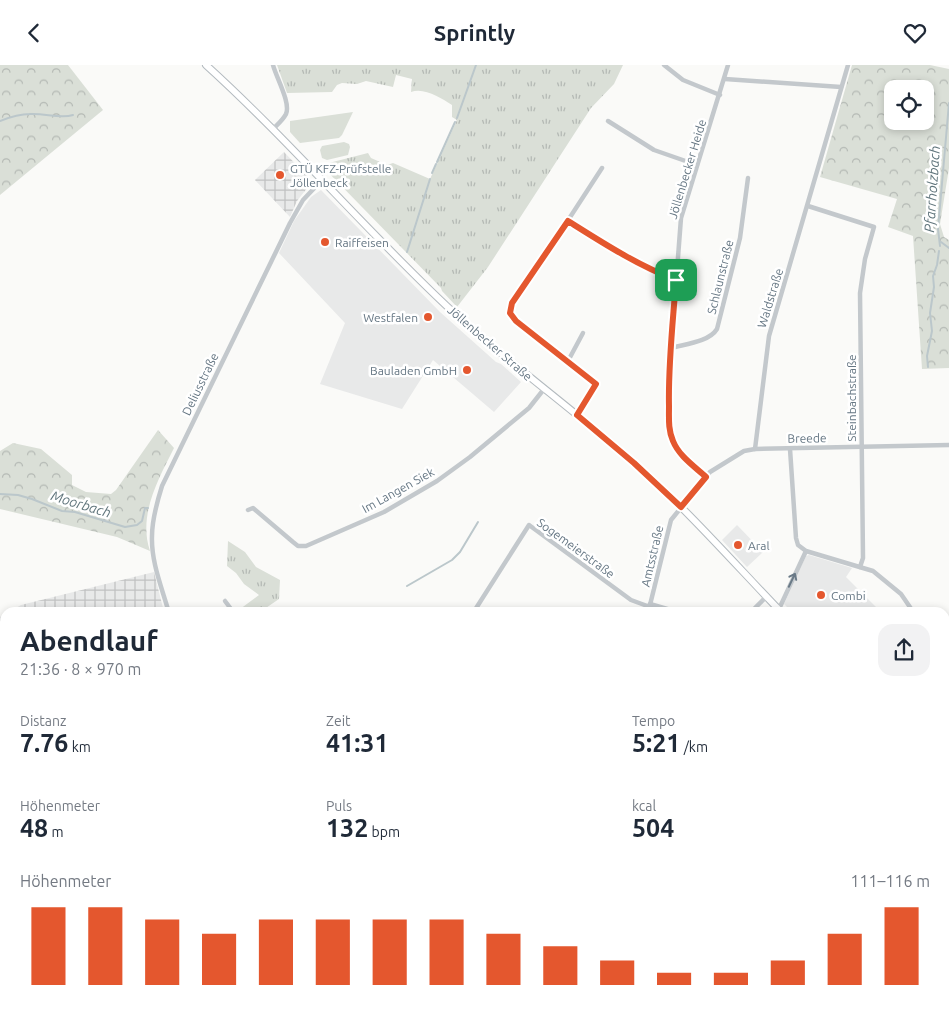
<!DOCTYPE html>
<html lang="de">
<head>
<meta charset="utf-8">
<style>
	body { margin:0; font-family:Ubuntu,sans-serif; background:#f2f2f3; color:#1f2937; height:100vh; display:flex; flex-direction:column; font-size:19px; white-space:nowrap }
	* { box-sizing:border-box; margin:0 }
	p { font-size:16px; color:#747a83 }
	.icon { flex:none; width:28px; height:28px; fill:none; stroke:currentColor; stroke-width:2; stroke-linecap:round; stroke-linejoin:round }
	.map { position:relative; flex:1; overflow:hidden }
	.side { position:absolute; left:0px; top:542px; width:950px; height:406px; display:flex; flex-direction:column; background:#fff; border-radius:15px 15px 0 0; box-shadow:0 2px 8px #0003 }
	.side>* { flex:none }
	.controls { position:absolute; left:884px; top:15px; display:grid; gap:10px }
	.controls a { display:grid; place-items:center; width:50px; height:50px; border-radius:10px; background:#fff; box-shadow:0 2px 8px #0003; font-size:25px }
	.pin { position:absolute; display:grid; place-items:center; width:42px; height:42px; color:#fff; margin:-21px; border-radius:10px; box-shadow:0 2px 8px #0006 }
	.round { display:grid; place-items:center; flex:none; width:52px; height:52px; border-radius:15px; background:#f2f2f3 }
	.headline { display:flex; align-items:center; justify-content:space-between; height:85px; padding:0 20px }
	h1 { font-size:28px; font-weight:600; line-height:38px }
	.stats { display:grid; grid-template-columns:repeat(3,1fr); gap:8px; height:85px; padding:5px 20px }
	.stats div { display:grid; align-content:center }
	.stats b { font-size:25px; font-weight:600 }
	.stats small { font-size:14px; font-weight:400 }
	.stats p { font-size:14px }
	.chart { height:140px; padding:10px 20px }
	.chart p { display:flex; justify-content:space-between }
	.chart svg { width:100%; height:90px; margin-top:5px; stroke:#e4572e; stroke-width:6 }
	header { display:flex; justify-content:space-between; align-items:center; height:65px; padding:0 20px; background:#fff; font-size:22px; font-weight:600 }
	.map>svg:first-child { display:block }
	.built { fill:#e8e9e9 }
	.industrial { fill:url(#industrial-grid) }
	.grass { fill:url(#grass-tufts) }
	.forest { fill:url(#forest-crowns); fill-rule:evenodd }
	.park { fill:#dadfd7 }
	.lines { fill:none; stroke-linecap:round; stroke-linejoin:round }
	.stream { stroke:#bbc7cb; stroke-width:2 }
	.secondary-casing { stroke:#b3babf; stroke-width:8 }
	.street { stroke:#c3c8cc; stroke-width:4.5 }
	.secondary { stroke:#fff; stroke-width:6 }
	.oneway { stroke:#6a7a87 }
	.route-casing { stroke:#fff; stroke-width:10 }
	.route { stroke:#e4572e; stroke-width:6 }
	.poi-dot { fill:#e4572e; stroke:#fff; stroke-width:2 }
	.labels { text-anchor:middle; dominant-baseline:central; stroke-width:5; stroke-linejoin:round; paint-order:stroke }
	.poi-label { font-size:12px; fill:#657683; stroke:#fff; text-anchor:start }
	.street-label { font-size:12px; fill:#657683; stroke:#fff }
	.water-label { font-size:14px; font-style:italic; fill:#60757c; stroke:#fff }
</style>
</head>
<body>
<header><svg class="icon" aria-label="back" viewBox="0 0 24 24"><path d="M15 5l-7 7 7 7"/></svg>Sprintly<svg class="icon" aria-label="heart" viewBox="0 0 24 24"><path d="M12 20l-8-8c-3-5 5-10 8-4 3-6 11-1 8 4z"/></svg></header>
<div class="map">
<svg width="949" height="948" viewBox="0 0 949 948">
	<defs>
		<pattern id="industrial-grid" width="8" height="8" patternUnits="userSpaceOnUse" patternTransform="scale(1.25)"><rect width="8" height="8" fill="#e8e9e9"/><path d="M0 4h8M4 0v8" fill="none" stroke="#c0c1c2"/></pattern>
		<pattern id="grass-tufts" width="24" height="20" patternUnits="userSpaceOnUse" patternTransform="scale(1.25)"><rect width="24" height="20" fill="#dadfd7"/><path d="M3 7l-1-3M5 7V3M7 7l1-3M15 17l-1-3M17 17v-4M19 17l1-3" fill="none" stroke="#b4b9b4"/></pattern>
		<pattern id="forest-crowns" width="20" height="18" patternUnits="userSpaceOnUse" patternTransform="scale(1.25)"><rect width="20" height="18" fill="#dadfd7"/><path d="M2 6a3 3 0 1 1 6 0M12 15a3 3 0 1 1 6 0" fill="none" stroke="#b4b9b4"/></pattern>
	</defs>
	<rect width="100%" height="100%" fill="#fafaf8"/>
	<g class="built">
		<polygon points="321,125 440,247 496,297 501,299 521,317 494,347 433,295 402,344 320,319 345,258 279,188 294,156 311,132"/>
		<polygon points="737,460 763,487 747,502 722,475"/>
		<polygon points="809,490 852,503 846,512 881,547 792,547 784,539 806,491"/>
		<polygon points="949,607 949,642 945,650 945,609"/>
	</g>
	<g class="industrial">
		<polygon points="284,87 310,114 311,118 297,136 290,152 255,115"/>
		<polygon points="154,507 164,547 8,548 21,540"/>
		<polygon points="5,549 5,657 0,653 0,552"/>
	</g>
	<g class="grass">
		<path d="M 277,0 L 623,0 L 614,19 L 591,43 L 488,202 L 457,242 L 442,226 L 441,223 L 321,100 L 368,88 L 371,93 L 387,100 L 393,98 L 430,114 L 457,55 L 452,52 L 452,40 C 441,33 424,22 411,27 L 412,14 L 396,10 L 393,22 L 366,16 L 357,19 L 342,18 L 337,20 L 332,27 L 287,28 Z"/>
		<polygon points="228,476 245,487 256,502 280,515 279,534 260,547 236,547 259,530 244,519 236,508 227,501"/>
	</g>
	<g class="forest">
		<polygon points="0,0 68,0 103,45 0,130"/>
		<path d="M 852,0 L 930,0 L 949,4 L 949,103 L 940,159 L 944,172 L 949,175 L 949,303 L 922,304 L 913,171 L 888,162 L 897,134 L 820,112 ZM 892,24 L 925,24 L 925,56 L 892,56 Z"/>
		<path d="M 158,365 L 174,383 C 158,415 138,450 150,486 L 117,472 L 0,444 L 0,386 L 13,378 L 41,384 L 72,410 L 72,420 L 86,427 L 111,429 L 116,425 Z"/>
		<polygon points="256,944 291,944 286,948 250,948"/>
		<polygon points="726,944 761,944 760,948 723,948"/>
	</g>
	<g class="park">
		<polygon points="353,47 342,70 339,73 300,78 290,67 290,56"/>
		<polygon points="344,77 349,79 350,82 348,90 327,95 322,93 320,85 322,81"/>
	</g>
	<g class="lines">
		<g class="stream">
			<polyline points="457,53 476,0"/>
			<path d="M 0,56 C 10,52 20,49 30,49 C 45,48 60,54 73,50"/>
			<polyline points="437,97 455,57"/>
			<polyline points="432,108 436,99"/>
			<polyline points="941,177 949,183"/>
			<polyline points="940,181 938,164 949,38"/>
			<polyline points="407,187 430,114"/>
			<polyline points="928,302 927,291 932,266 930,248 934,222 933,211 937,200 939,186"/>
			<polyline points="0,429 18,430 32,434 62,446 75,447 125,462 137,460 142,456 145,443 148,443"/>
			<polyline points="407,521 452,495 460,487 478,457"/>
			<polyline points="283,948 290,944"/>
			<polyline points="746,948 747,944"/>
		</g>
		<g class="secondary-casing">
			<g id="secondary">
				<path d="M 206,0 C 292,78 367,167 452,246 C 510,299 574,345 633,397 C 686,443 733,497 782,548"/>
				<polyline points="945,602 949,600"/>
				<polyline points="945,679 949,681"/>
				<polyline points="0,725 5,723"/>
				<polyline points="439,948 442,944"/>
			</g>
		</g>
		<g class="street">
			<polyline points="664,0 683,15 720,30"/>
			<polyline points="725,14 841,22"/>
			<polyline points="608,56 654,85 697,100"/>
			<path d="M 273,64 C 277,60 283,55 286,49 C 291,38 276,12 273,0"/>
			<polyline points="808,141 874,162 865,194 860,228 863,493 860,502"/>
			<path d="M 568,156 C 603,178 637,200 676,215"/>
			<path d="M 671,283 C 685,279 709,277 717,264 L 740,173 L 748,113"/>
			<polyline points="568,296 583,268"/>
			<polyline points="577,350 596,319 516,256 510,248 511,243 602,103"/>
			<polyline points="755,384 769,271 848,0"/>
			<polyline points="790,384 796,473 798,480 806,486 873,506 901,529 914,548"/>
			<polyline points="706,412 683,391 672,373 670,364 669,333 671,284 681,153 728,0"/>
			<polyline points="248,445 253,443 293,477 298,481 306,481 384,447 437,416 470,392 529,343 544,324"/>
			<polyline points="225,536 234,548"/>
			<polyline points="650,539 681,548"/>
			<polyline points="779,544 806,486"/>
			<path d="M 169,548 C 162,523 151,497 152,471 C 152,454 157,437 162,421 L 290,158 L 303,135 L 322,115"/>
			<polyline points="473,548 529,460 631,535 650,542"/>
			<polyline points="648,548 671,455 710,407 744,386 755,384 949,380"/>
			<polyline points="750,548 767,531"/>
			<polyline points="945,750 949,752"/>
			<polyline points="945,866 949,867"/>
			<polyline points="501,948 504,944"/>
			<polyline points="836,948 837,944"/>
		</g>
		<use href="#secondary" class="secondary"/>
	</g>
	<defs><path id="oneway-shaft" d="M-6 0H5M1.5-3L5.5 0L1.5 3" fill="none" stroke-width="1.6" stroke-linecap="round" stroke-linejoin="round" transform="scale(1.25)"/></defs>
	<use class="oneway" href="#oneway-shaft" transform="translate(792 515) rotate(-65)"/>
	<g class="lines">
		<g class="route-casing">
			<path id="route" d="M 568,156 C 603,178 637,200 676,215 C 673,257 668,299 669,341 C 669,353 668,365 673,376 C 679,391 694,401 706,412 L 681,442 L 634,398 L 577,350 L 596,319 L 516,256 L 510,248 L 512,238 Z"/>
		</g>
		<use href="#route" class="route"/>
	</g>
	<g class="poi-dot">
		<circle cx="280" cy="110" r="5"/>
		<circle cx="325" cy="177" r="5"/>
		<circle cx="428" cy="252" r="5"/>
		<circle cx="467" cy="305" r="5"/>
		<circle cx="738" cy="480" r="5"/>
		<circle cx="821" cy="530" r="5"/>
	</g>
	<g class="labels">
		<g class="poi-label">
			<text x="290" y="103">GTÜ KFZ-Prüfstelle<tspan x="290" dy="14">Jöllenbeck</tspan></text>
			<text x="335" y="177">Raiffeisen</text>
			<text x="418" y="252" text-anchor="end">Westfalen</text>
			<text x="457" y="305" text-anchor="end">Bauladen GmbH</text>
			<text x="748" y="480">Aral</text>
			<text x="831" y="530">Combi</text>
		</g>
		<g class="street-label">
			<text transform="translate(687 104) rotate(-73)">Jöllenbecker Heide</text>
			<text transform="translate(720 212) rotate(-76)">Schlaunstraße</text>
			<text transform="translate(770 233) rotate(-73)">Waldstraße</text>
			<text transform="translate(490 278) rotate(41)">Jöllenbecker Straße</text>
			<text transform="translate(200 319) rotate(-64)">Deliusstraße</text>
			<text transform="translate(851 333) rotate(-90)">Steinbachstraße</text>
			<text transform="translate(807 373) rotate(-1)">Breede</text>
			<text transform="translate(398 425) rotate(-29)">Im Langen Siek</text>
			<text transform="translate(576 483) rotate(36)">Sogemeierstraße</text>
			<text transform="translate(652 491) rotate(-77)">Amtsstraße</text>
		</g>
		<g class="water-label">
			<text transform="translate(932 124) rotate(-86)">Pfarrholzbach</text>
			<text transform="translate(81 439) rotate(17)">Moorbach</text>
		</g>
	</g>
</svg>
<div class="controls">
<a><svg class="icon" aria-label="locate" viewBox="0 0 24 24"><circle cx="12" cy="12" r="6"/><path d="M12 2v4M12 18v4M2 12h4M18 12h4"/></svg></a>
</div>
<div class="pin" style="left:676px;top:215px;background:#1e9e55"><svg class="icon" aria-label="arrive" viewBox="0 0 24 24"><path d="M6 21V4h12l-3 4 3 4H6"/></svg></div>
<section class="side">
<div class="headline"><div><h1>Abendlauf</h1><p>21:36 · 8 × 970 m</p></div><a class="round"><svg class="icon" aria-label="share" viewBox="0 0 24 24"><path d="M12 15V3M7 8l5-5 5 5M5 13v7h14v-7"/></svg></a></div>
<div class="stats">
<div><p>Distanz</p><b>7.76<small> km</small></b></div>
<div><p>Zeit</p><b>41:31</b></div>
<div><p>Tempo</p><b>5:21<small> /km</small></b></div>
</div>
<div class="stats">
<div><p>Höhenmeter</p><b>48<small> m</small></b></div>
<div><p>Puls</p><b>132<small> bpm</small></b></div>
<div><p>kcal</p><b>504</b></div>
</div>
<div class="chart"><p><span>Höhenmeter</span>111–116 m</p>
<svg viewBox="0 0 160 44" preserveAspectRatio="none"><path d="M5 44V6M15 44V6M25 44V12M35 44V19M45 44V12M55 44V12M65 44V12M75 44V12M85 44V19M95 44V25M105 44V32M115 44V38M125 44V38M135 44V32M145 44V19M155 44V6"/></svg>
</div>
</section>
</div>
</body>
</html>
